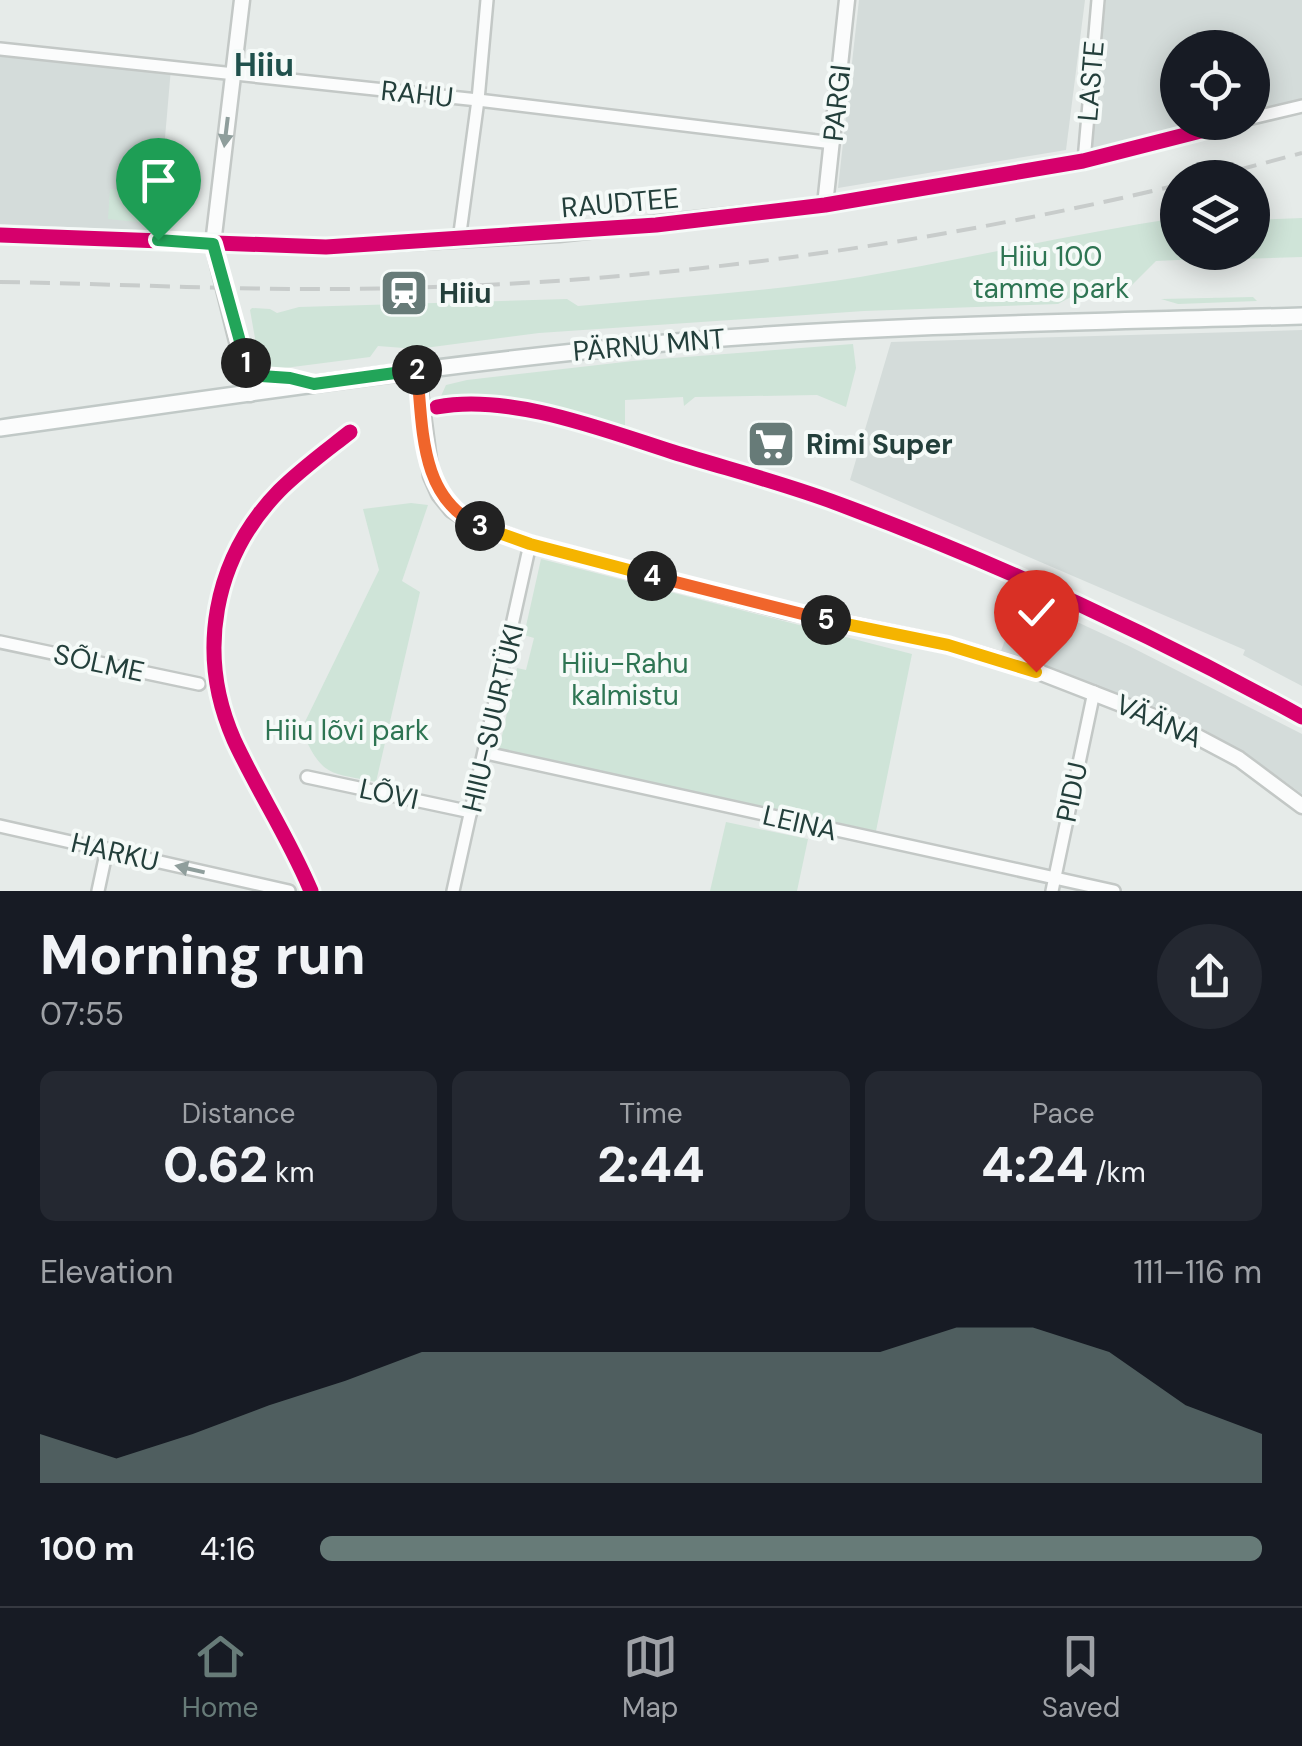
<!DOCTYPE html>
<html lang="en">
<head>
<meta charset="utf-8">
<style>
	body { margin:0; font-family:"DM Sans",sans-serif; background:#242831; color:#f1f3f6; height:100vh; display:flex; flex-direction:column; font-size:38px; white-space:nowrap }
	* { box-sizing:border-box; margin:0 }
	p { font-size:32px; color:#9ea1a6 }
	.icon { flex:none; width:55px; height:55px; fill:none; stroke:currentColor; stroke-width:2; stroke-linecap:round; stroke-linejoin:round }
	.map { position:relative; height:891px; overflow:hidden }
	.sheet { display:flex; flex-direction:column; background:#171b24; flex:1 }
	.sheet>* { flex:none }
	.controls { position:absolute; left:1160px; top:30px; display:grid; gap:20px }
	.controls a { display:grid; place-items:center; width:110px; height:110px; border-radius:50%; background:#171b24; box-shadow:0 5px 25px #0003; font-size:50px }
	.pin { position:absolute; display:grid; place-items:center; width:85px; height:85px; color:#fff; margin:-102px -42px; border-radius:50% 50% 50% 0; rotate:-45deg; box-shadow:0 0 10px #0007 }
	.pin .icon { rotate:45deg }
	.km { position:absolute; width:50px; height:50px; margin:-25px; border-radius:50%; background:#222; color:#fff; font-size:28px; line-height:50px; text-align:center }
	.round { display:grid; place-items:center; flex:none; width:105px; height:105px; border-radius:52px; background:#242831 }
	.overview { display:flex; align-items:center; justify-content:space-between; height:170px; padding:0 40px }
	h1 { font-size:55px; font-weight:800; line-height:75px }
	.stats { display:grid; grid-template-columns:repeat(3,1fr); gap:15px; height:170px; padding:10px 40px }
	.stats div { display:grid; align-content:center; border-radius:15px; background:#242831; text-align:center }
	.stats b { font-size:50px; font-weight:800 }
	.stats small { font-size:28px; font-weight:400 }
	.stats p { font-size:28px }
	.chart { height:280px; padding:20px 40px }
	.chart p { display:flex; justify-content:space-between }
	.chart svg { width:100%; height:180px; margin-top:10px; fill:#677b78; opacity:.7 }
	ul { padding:0 40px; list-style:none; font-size:32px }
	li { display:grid; grid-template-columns:160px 120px 1fr; align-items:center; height:75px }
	li i { height:25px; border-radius:12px; background:#677b78 }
	.dock { display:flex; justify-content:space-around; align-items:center; height:140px; border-top:2px solid #363941; background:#171b24; font-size:28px; color:#9ea1a6 }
	.dock a { display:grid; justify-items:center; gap:5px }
	.dock .selected { color:#677b78 }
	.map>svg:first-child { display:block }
	.built { fill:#d4dcda }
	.green { fill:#cfe4d8 }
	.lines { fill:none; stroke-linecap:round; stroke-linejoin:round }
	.minor-casing { stroke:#c3c8c6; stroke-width:16 }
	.tertiary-casing { stroke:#c3c8c6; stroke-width:19 }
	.secondary-casing { stroke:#c1c9c7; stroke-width:20 }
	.minor { stroke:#fbfcfc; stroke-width:11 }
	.tertiary { stroke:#fbfcfc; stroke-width:14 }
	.secondary { stroke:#fbfcfc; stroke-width:15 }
	.rail { stroke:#c8cccb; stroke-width:4; stroke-dasharray:20 10; stroke-linecap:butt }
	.cycleway-casing { stroke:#f5faf8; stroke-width:21 }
	.cycleway { stroke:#d6006c; stroke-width:15 }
	.oneway { fill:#8f9e9c }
	.split-1-casing { stroke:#fff; stroke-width:20 }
	.split-2-casing { stroke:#fff; stroke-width:20 }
	.split-3-casing { stroke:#fff; stroke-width:20 }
	.split-4-casing { stroke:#fff; stroke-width:20 }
	.split-5-casing { stroke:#fff; stroke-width:20 }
	.split-6-casing { stroke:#fff; stroke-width:20 }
	.split-1 { stroke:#22a559; stroke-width:12 }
	.split-2 { stroke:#22a559; stroke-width:12 }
	.split-3 { stroke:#f0652b; stroke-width:12 }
	.split-4 { stroke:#f5b400; stroke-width:12 }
	.split-5 { stroke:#f0652b; stroke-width:12 }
	.split-6 { stroke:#f5b400; stroke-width:12 }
	.labels { text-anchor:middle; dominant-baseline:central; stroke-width:8; stroke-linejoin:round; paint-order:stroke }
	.street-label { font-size:28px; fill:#233f3b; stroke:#f5faf8 }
	.park-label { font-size:28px; fill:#2e7553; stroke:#f5faf8 }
	.poi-label { font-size:28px; font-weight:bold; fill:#233f3b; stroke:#f5faf8; text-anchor:start }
	.quarter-label { font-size:32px; font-weight:bold; fill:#1f514c; stroke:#f5faf8 }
</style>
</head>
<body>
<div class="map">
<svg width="1302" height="891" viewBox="0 0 1302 891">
	<rect width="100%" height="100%" fill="#e6ebe9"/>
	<g class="built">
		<polygon points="859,0 1085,0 1066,150 838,188"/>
		<polygon points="1106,0 1302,0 1302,101 1253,114 1252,48 1178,48 1178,122 1220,123 1098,153 1091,147 1090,138"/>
		<polygon points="0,49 171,68 157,231 0,224"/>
		<polygon points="1302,330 1302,686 1243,655 1245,650 850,480 891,342"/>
		<polygon points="1021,596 1129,646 1302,734 1302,794 1247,754 1180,716 1001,651"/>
	</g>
	<g class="green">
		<polygon points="110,189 159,194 157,224 108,219"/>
		<path d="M 1177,218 L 1178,252 L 1200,253 L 1200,259 L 1156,261 L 1130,287 L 1089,287 L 1058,304 L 864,311 L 539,333 L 417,349 L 378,346 L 370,357 L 277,369 L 265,367 L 259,361 L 250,310 L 252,308 L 270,309 L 277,313 L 299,307 L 567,299 L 578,306 C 672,297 767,292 860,277 C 967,259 1071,234 1177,218 Z"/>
		<polygon points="1302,218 1302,257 1204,260 1204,253 1252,252 1253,220"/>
		<polygon points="1253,297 1257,301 1178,304 1161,299"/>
		<path d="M 853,344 L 856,368 L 846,407 L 817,395 L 695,397 L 684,406 L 683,397 L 625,400 L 625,428 L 613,429 C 575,417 536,403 496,398 C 479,396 456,403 441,396 L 446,385 L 467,380 L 633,361 Z"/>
		<path d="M 411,503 L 428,505 L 402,581 L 420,592 L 376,782 C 327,772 323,777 301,730 L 379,570 L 363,509 Z"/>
		<polygon points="541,559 912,654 876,831 499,749 517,668 526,670 534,638 524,635"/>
		<polygon points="726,822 808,839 797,891 710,891"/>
	</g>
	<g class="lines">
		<g class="minor-casing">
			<g id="minor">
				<polyline points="0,49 478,100 833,143"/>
				<polyline points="1252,118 1302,106"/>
				<polyline points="1084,161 1098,0"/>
				<polyline points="825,205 1083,161 1236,122"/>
				<polyline points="459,240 478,100 487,0"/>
				<polyline points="0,642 199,684"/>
				<polyline points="486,753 1114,891"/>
				<polyline points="307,777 471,812"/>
				<polyline points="0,826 289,891"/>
				<polyline points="98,891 107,849"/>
				<polyline points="453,891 530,544"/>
				<polyline points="1052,891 1094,692"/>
			</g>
		</g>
		<g class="tertiary-casing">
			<g id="tertiary">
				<polyline points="242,0 213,244 250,394"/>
				<polyline points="0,235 326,247 559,234 825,205 847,0"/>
				<polyline points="243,360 261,376 309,383"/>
				<polyline points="417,369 431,476 439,494 452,510 471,522 530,544 786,611 948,645 1036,671 1175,725 1239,759 1302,806"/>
			</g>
		</g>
		<g class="secondary-casing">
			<path id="secondary" d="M 0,428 C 232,396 464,360 698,340 C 899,324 1100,322 1302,316"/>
		</g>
		<use href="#minor" class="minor"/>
		<use href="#tertiary" class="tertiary"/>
		<use href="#secondary" class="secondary"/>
		<g class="rail">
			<polyline points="1208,178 1302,153"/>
			<path d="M 0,282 C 133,284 267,292 400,288 C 663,282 922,246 1178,185"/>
		</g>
		<g class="cycleway-casing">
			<g id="cycleway">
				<polyline points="0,235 326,247 656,225 825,205 1083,161 1236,122"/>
				<path d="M 437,407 C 509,393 604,430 673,452 C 731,470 791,485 847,507 C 1004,566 1155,636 1302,717"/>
				<path d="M 311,891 C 289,838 258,792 234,740 C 196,654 213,559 279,491 C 301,469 326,451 350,432"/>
			</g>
		</g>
		<use href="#cycleway" class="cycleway"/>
	</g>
	<defs><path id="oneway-solid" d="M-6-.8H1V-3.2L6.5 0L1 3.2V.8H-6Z" transform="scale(2.5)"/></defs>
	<g class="oneway">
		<use href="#oneway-solid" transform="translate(226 132) rotate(97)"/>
		<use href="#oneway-solid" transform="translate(190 869) rotate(-167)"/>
	</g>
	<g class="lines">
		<g class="split-1-casing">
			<polyline id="split-1" points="158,240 213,244 246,363"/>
		</g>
		<g class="split-2-casing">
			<polyline id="split-2" points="246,363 261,376 290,378 314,384 417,370"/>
		</g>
		<g class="split-3-casing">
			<path id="split-3" d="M 417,370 C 423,428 419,499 480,526"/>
		</g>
		<g class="split-4-casing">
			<polyline id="split-4" points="480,526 530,544 652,576"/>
		</g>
		<g class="split-5-casing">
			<polyline id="split-5" points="652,576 826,620"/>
		</g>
		<g class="split-6-casing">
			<polyline id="split-6" points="826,620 948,645 1036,672"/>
		</g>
		<use href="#split-1" class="split-1"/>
		<use href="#split-2" class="split-2"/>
		<use href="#split-3" class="split-3"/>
		<use href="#split-4" class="split-4"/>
		<use href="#split-5" class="split-5"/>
		<use href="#split-6" class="split-6"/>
	</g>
	<defs>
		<g id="station-square" transform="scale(2.5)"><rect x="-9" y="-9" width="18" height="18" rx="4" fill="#677b78" stroke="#f5faf8"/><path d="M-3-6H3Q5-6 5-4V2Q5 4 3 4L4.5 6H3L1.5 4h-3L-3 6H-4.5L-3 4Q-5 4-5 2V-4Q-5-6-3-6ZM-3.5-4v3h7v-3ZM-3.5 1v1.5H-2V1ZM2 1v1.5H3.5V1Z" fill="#fff"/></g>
		<g id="supermarket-square" transform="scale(2.5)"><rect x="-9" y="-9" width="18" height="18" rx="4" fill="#677b78" stroke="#f5faf8"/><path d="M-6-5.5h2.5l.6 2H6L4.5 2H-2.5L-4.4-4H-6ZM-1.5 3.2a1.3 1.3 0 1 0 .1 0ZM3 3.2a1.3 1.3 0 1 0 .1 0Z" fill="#fff"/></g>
	</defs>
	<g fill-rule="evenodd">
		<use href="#station-square" x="404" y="293"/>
		<use href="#supermarket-square" x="771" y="444"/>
	</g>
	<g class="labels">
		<g class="street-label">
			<text transform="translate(1091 81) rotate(-85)">LASTE</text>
			<text transform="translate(417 94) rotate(6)">RAHU</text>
			<text transform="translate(837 103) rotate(-84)">PARGI</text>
			<text transform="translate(620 203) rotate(-5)">RAUDTEE</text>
			<text transform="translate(649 345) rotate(-5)">PÄRNU MNT</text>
			<text transform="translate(99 663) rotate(12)">SÕLME</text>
			<text transform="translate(493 718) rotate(-77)">HIIU-SUURTÜKI</text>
			<text transform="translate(1159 721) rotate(24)">VÄÄNA</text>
			<text transform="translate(1072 792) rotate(-78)">PIDU</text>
			<text transform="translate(389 794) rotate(12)">LÕVI</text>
			<text transform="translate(800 823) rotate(13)">LEINA</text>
			<text transform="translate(115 852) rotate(13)">HARKU</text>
		</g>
		<g class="park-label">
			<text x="1051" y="256">Hiiu 100<tspan x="1051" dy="32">tamme park</tspan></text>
			<text x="625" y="663">Hiiu-Rahu<tspan x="625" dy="32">kalmistu</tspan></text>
			<text x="347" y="730">Hiiu lõvi park</text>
		</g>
		<g class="poi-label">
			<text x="439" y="293">Hiiu</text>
			<text x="806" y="444">Rimi Super</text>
		</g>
		<g class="quarter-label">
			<text x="264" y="65">Hiiu</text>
		</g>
	</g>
</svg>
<div class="controls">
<a><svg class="icon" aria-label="locate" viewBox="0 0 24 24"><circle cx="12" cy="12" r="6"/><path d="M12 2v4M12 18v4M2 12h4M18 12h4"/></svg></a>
<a><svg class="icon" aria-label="layers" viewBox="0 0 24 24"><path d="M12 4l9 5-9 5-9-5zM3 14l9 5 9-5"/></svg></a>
</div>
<div class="pin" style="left:158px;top:240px;background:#1e9e55"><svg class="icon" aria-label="arrive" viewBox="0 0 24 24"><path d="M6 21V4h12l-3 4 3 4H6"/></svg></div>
<div class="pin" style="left:1036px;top:672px;background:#d93025"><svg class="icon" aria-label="check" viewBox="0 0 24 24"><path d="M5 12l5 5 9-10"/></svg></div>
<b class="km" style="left:246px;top:363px">1</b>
<b class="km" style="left:417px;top:370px">2</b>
<b class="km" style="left:480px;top:526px">3</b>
<b class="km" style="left:652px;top:576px">4</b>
<b class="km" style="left:826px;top:620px">5</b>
</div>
<section class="sheet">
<div class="overview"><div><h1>Morning run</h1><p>07:55</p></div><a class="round"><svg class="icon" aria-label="share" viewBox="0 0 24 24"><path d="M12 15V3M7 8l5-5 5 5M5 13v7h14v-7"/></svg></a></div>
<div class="stats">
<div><p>Distance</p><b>0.62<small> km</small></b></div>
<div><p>Time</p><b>2:44</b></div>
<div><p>Pace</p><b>4:24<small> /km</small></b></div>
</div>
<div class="chart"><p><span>Elevation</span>111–116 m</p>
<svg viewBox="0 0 160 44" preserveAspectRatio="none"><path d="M0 44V32L10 38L20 32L30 25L40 19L50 12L60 12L70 12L80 12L90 12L100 12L110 12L120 6L130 6L140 12L150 25L160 32V44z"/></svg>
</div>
<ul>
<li><b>100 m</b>4:16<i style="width:100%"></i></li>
</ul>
</section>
<nav class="dock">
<a class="selected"><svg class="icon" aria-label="home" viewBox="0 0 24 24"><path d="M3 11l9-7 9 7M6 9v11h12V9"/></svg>Home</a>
<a><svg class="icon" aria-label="map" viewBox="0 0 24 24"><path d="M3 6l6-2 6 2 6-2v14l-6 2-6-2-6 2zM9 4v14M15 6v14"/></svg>Map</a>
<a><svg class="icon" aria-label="saved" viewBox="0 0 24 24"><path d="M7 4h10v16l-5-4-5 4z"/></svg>Saved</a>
</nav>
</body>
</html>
